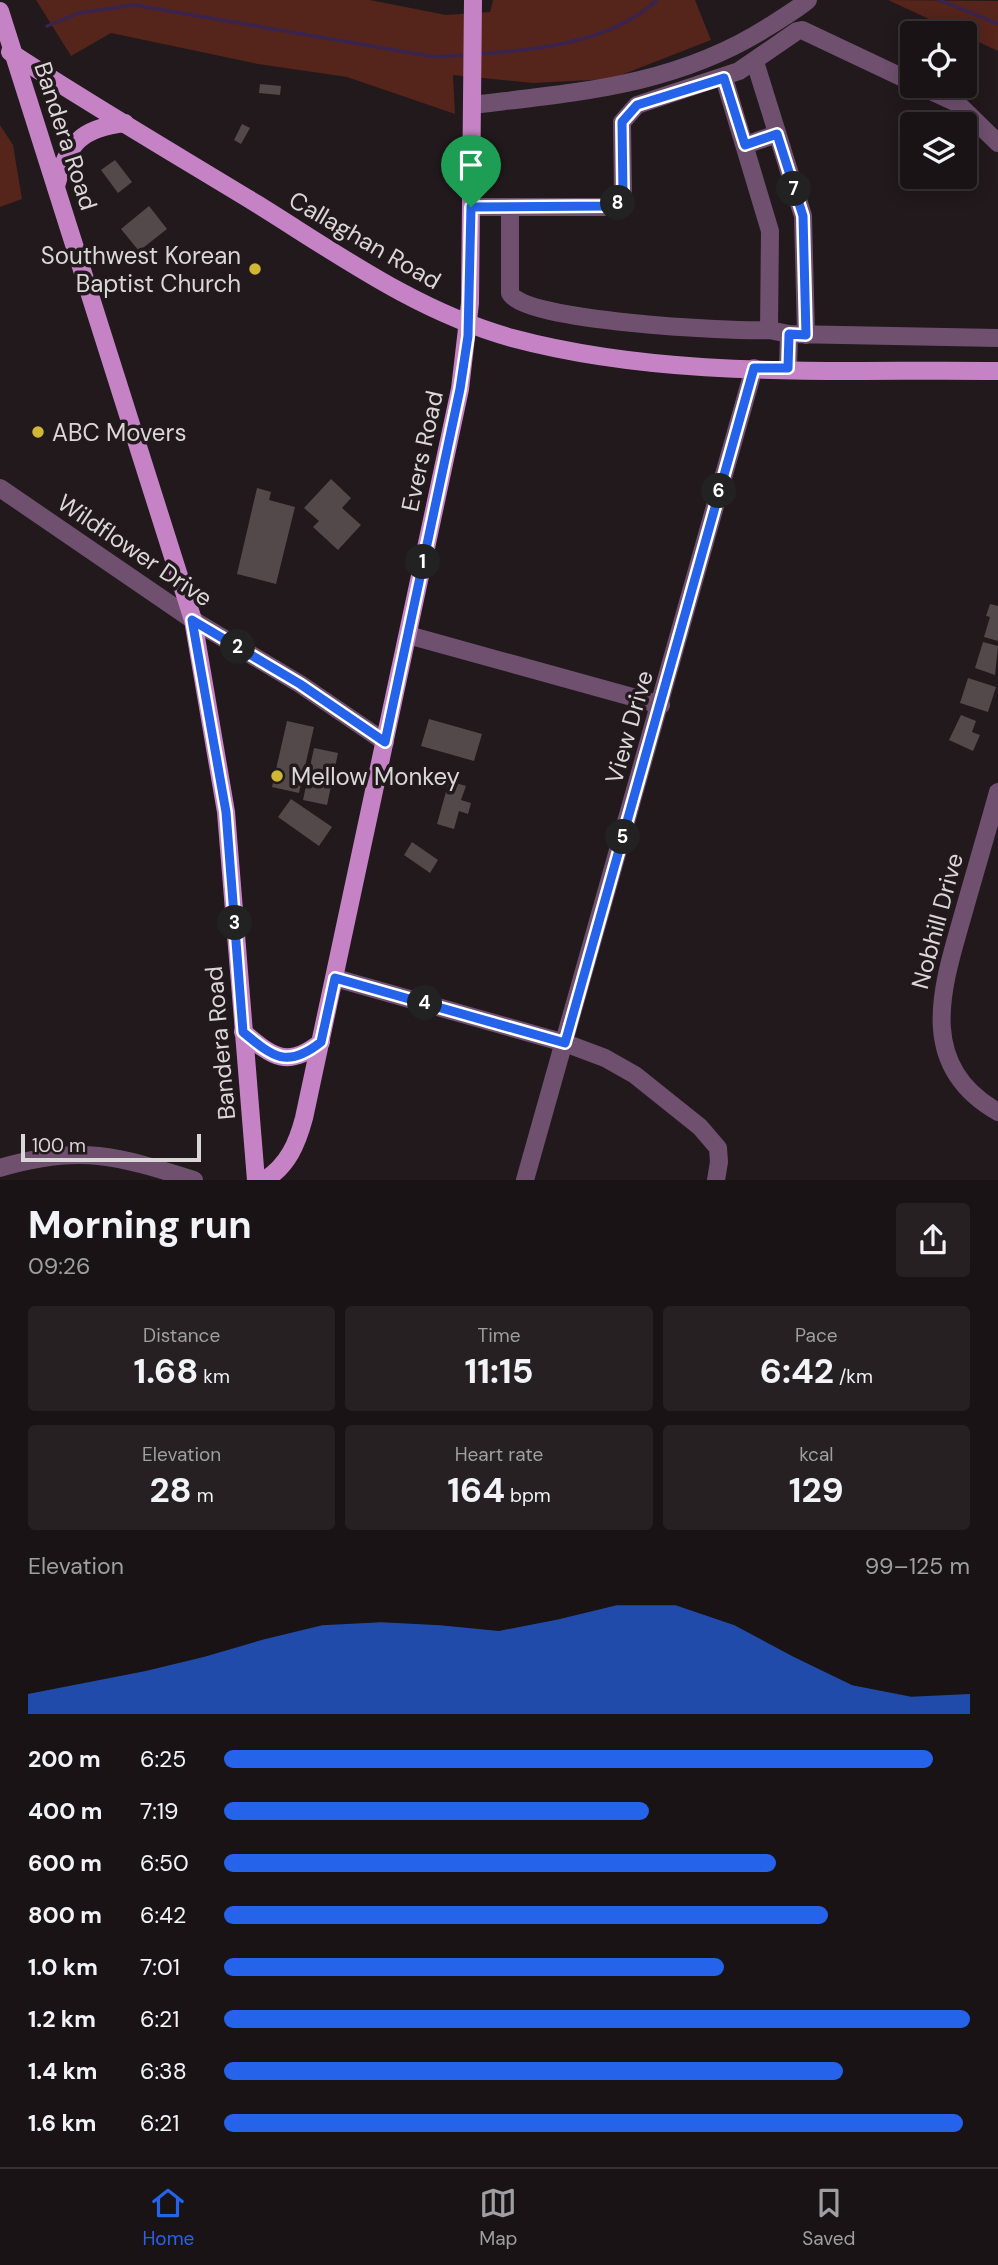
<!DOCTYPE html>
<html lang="en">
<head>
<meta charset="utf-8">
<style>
	body { margin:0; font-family:"DM Sans",sans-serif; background:#262022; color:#f1f3f6; height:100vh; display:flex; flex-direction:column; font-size:26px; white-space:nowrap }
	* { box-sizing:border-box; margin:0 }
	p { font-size:23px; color:#9f9ea0 }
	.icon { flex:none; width:38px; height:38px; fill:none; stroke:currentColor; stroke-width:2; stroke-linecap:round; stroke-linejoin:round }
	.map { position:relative; height:1180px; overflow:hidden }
	.side { display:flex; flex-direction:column; background:#191315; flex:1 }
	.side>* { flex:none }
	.buttons { position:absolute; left:900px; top:21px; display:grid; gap:14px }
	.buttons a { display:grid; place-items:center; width:77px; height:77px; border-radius:7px; background:#191315; box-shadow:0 4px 18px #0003,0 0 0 2px #373234; font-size:35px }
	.scale { position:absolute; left:21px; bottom:18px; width:180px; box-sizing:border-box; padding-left:7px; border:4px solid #dbd6d8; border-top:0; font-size:19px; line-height:24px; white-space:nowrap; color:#dbd6d8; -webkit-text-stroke:5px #21191c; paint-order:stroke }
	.pin { position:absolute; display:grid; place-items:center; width:60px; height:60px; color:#fff; margin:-72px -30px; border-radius:50% 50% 50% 0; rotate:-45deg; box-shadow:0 0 7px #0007 }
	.pin .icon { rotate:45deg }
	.km { position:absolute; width:35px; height:35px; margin:-18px; border-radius:50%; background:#222; color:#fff; font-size:19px; line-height:35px; text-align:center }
	.round { display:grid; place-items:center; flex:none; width:74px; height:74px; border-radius:7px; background:#262022 }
	.overview { display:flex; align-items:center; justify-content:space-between; height:119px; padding:0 28px }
	h1 { font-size:38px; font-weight:700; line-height:52px }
	.metrics { display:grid; grid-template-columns:repeat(3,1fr); gap:10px; height:119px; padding:7px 28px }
	.metrics div { display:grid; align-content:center; border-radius:7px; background:#262022; text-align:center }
	.metrics b { font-size:35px; font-weight:700 }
	.metrics small { font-size:19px; font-weight:400 }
	.metrics p { font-size:19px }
	.chart { height:196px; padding:14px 28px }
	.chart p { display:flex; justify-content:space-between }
	.chart svg { width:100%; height:126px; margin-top:7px; fill:#2563eb; opacity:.7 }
	ul { padding:0 28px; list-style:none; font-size:23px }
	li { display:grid; grid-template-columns:112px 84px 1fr; align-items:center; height:52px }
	li i { height:18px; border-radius:9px; background:#2563eb }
	.tab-bar { display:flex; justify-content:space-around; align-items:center; height:98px; border-top:2px solid #373234; background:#191315; font-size:19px; color:#9f9ea0 }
	.tab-bar a { display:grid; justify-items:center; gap:4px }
	.tab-bar .selected { color:#2563eb }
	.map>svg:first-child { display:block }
	.green { fill:#55241b }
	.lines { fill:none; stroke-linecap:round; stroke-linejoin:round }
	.stream { stroke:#39244f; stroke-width:3.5 }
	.building { fill:#53494a }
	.minor { stroke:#6f506f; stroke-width:18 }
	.major { stroke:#c583c5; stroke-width:18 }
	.route-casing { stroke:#fff; stroke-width:14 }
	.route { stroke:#2563eb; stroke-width:9 }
	.poi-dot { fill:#d0b736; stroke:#21191c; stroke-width:2.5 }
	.labels { text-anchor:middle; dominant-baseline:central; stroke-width:7; stroke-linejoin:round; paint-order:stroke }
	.street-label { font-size:24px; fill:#dbd6d8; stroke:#21191c }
	.poi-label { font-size:24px; fill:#dbd6d8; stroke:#21191c; text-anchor:start }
</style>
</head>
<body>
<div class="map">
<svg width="998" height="1180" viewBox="0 0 998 1180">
	<rect width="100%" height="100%" fill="#21191c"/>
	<g class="green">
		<polygon points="36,0 370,0 446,15 490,12 493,0 695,0 711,40 611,79 533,83 453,75 455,114 347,77 258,64 111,33 71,56"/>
		<polygon points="888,0 998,1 998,51"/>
		<polygon points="0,125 13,145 22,199 0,207"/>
	</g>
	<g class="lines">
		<g class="stream">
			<polyline points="939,0 998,24"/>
			<polyline points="47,26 79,13 134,5 435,57 467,55"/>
			<path d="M 478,54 C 537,50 613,42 657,0"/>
		</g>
	</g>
	<g class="building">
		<polygon points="260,84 281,86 280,95 259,93"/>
		<polygon points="242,124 250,128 241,144 234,140"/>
		<polygon points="115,160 132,182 118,193 101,170"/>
		<polygon points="149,206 167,229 139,251 121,229"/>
		<polygon points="331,479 351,498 342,508 361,525 338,550 313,527 319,521 304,508"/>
		<polygon points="257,488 271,492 269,500 295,507 276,584 237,574"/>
		<polygon points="990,604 998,606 998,641 984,637 990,617 986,616"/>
		<polygon points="983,642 998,646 995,675 975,668"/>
		<polygon points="968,678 996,687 988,712 960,703"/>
		<polygon points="961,715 976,721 972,732 980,735 973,751 949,740"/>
		<polygon points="429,719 482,734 474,761 421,746"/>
		<polygon points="287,721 314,727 299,793 272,787"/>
		<polygon points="314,748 338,753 327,805 303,800"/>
		<polygon points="449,781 466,786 461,800 471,803 468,814 459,811 454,829 437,824"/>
		<polygon points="291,799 332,827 319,846 278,817"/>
		<polygon points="412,842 438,860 430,873 404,855"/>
	</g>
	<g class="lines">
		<g class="minor">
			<polyline points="755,62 803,216 806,335"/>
			<polyline points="724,78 770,231 769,330"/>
			<polyline points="920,86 957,103 998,143"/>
			<path d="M 472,105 C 578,92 675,86 768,27 C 782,18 796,10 808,0"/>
			<polyline points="745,145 777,134"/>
			<polyline points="471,207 603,207 618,203 623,196 622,122 637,105 739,71 797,31 802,30 912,82"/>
			<path d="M 510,207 L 510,293 C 521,321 733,332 769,330 L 789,334 L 998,338"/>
			<polyline points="788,368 789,334"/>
			<polyline points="0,488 193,620 300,684 385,742"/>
			<polyline points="408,635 661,705"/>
			<path d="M 998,792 C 987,832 975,872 964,911 C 943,985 914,1064 998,1112"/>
			<polyline points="335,978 565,1043 605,1058 635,1075 700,1127 718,1148 719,1162 716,1180"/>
			<path d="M 0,1168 C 80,1144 118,1156 194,1180"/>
			<polyline points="525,1180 754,368"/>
		</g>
		<g class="major">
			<polyline points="0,11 193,620 226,812 256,1180"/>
			<path d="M 10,52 C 91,105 175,154 257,204 C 339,255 418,312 512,338 C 669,380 837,369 998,371"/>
			<path d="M 56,186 C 68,144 80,128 125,123"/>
			<path d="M 243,1032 C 273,1057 287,1069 321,1042"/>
			<path d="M 265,1180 C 288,1165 297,1144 304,1118 L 460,389 L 470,303 L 473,0"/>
		</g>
	</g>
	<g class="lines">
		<g class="route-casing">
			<path id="route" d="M 724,78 L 745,145 L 777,134 L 803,216 L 806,335 L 789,334 L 788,368 L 754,368 L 565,1043 L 335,978 L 321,1042 C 287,1069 273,1057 243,1032 L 226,812 L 192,620 L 300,684 L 385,742 L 460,389 L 468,336 L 471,207 L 613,206 L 623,195 L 622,122 L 637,105 Z"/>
		</g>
		<use href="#route" class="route"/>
	</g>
	<g class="poi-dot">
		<circle cx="255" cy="269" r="7"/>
		<circle cx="38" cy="432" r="7"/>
		<circle cx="277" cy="776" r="7"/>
	</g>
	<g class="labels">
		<g class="street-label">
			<text transform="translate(66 136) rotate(72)">Bandera Road</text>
			<text transform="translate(365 240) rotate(30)">Callaghan Road</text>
			<text transform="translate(422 451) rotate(-78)">Evers Road</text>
			<text transform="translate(135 550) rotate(34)">Wildflower Drive</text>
			<text transform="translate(629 727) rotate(-74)">View Drive</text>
			<text transform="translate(937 921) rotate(-75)">Nobhill Drive</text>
			<text transform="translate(220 1043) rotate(-95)">Bandera Road</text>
		</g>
		<g class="poi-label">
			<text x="241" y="255" text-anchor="end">Southwest Korean<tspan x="241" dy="28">Baptist Church</tspan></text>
			<text x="52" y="432">ABC Movers</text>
			<text x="291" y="776">Mellow Monkey</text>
		</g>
	</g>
</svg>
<div class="buttons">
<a><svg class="icon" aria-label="locate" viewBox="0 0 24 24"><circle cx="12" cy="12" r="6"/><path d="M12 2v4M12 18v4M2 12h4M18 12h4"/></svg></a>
<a><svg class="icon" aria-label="layers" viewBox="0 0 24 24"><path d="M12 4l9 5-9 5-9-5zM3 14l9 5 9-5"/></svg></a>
</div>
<div class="scale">100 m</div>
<div class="pin" style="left:471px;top:207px;background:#1e9e55"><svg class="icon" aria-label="arrive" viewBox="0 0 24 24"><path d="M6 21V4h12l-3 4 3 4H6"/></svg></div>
<b class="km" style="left:423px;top:562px">1</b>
<b class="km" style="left:238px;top:647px">2</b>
<b class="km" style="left:235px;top:923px">3</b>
<b class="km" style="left:425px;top:1003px">4</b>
<b class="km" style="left:623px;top:837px">5</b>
<b class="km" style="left:719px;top:491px">6</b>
<b class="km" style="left:794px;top:189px">7</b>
<b class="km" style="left:618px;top:203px">8</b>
</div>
<section class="side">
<div class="overview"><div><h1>Morning run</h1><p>09:26</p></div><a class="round"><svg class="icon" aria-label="share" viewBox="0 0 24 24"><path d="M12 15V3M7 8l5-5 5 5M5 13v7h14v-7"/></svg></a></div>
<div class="metrics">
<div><p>Distance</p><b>1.68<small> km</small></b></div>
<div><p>Time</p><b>11:15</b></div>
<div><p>Pace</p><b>6:42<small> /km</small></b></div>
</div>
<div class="metrics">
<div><p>Elevation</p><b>28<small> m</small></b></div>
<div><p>Heart rate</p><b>164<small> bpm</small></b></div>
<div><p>kcal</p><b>129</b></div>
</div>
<div class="chart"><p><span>Elevation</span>99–125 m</p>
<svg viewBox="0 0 160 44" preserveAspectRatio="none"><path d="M0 44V37L10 33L20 29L30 24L40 18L50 13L60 12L70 13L80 15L90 11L100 6L110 6L120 13L130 24L140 34L150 38L160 37V44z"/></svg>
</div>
<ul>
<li><b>200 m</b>6:25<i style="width:95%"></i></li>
<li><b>400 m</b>7:19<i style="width:57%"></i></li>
<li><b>600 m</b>6:50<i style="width:74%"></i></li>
<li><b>800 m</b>6:42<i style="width:81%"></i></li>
<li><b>1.0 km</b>7:01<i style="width:67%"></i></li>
<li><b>1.2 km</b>6:21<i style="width:100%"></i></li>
<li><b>1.4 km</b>6:38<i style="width:83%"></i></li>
<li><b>1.6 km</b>6:21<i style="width:99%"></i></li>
</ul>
</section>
<nav class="tab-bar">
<a class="selected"><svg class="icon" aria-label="home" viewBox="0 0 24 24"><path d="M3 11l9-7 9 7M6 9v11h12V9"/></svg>Home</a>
<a><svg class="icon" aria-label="map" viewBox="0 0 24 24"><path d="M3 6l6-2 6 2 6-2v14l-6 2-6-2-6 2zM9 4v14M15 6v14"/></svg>Map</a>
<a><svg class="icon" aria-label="saved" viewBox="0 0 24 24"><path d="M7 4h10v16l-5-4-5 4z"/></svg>Saved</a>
</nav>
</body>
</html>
